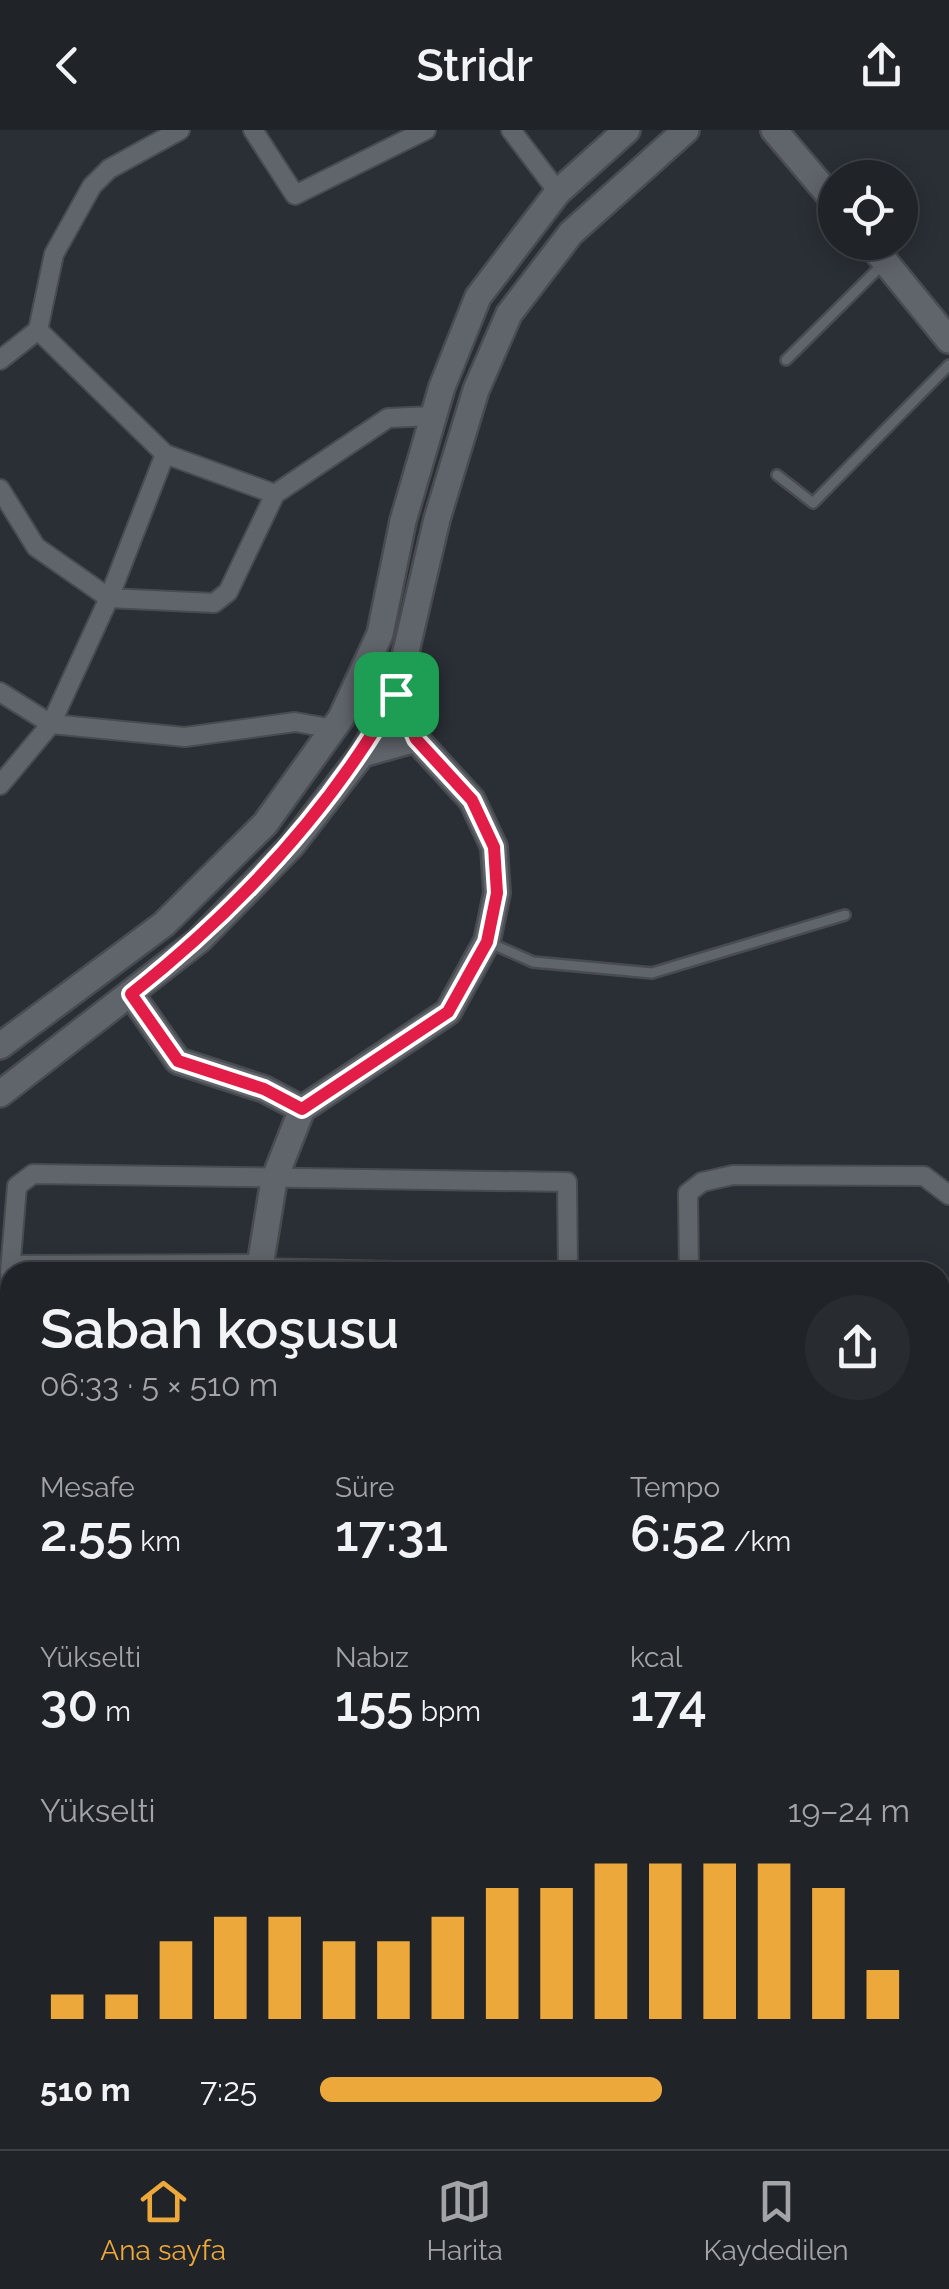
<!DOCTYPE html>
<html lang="tr">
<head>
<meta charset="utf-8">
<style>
	body { margin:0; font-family:Raleway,sans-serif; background:#282b30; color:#f1f3f6; height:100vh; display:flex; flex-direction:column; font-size:38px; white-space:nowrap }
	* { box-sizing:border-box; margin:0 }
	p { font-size:32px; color:#a2a4a8 }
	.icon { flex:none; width:55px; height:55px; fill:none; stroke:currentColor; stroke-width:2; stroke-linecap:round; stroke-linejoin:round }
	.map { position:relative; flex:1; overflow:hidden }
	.panel { position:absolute; left:0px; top:1132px; width:950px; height:888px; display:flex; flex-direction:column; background:#202328; border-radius:30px 30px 0 0; box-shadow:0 5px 25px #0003,0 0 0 2px #3d4045 }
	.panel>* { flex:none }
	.fabs { position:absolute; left:818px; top:30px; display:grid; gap:20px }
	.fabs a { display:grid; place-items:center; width:100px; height:100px; border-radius:50%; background:#202328; box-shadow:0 5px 25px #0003,0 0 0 2px #3d4045; font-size:50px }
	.pin { position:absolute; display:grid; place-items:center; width:85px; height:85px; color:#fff; margin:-42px; border-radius:20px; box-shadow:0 5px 15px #0006 }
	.round { display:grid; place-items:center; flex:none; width:105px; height:105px; border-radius:52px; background:#282b30 }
	.summary { display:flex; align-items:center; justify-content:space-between; height:170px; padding:0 40px }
	h1 { font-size:55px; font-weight:600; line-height:75px }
	.metrics { display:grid; grid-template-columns:repeat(3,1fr); gap:15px; height:170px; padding:10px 40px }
	.metrics div { display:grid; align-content:center }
	.metrics b { font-size:50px; font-weight:600 }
	.metrics small { font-size:28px; font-weight:400 }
	.metrics p { font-size:28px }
	.chart { height:280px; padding:20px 40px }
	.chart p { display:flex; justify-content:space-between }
	.chart svg { width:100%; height:180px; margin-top:10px; stroke:#eda83b; stroke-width:6 }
	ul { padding:0 40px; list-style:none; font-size:32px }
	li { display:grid; grid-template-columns:160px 120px 1fr; align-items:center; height:75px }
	li i { height:25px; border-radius:12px; background:#eda83b }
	header { display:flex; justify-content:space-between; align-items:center; height:130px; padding:0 40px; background:#202328; font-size:45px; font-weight:600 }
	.tab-bar { display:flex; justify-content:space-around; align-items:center; height:140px; border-top:2px solid #3d4045; background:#202328; font-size:28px; color:#a2a4a8 }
	.tab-bar a { display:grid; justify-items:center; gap:5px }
	.tab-bar .current { color:#eda83b }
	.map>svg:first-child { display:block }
	.cemetery { fill:url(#cemetery-stones) }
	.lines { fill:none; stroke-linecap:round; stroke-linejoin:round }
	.lane-casing { stroke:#484c51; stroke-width:14 }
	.street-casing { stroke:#484c51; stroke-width:22 }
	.secondary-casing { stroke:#484c51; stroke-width:30 }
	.lane { stroke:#60656b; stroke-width:9 }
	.street { stroke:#60656b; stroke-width:18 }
	.secondary { stroke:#60656b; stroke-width:25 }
	.wall { fill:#2e4b74 }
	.shaded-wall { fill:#253955 }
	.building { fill:#415c80; stroke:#5a7190; stroke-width:2.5 }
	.route-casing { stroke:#fff; stroke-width:20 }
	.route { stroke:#e11d48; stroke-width:12 }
</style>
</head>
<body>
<header><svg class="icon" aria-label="back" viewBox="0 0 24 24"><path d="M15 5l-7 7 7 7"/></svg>Stridr<svg class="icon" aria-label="share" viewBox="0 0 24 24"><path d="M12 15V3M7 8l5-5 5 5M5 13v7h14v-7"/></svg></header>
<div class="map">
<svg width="949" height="2019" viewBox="0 0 949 2019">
	<defs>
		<pattern id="cemetery-stones" width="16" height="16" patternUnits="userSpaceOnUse" patternTransform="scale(2.5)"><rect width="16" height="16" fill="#553a0d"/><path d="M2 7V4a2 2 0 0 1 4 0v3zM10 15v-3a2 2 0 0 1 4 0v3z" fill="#6d5630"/></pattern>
	</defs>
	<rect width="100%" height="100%" fill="#2a2f35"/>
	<polygon class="cemetery" points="0,1227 10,1239 10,1698 0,1695"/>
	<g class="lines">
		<g class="lane-casing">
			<g id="lane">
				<polyline points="786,230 883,134"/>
				<polyline points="777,345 813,373 949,235"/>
				<polyline points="490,813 533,832 652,843 845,785"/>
				<polyline points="0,1923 10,1918"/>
			</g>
		</g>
		<g class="street-casing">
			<g id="street">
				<polyline points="253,0 295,65 426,0"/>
				<polyline points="511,0 558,62"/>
				<polyline points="38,200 165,324 275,364"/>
				<polyline points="0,230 38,200 54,124 92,56 109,39 180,0"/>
				<polyline points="0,359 36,417 109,468 214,473 228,462 275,364 388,288 433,286"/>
				<polyline points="0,562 51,594 185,607 295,592 334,599"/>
				<polyline points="0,655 51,594 109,468 165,324"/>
				<polyline points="11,1135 259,1134"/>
				<polyline points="259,1138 440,1142"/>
				<polyline points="10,1142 17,1056 33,1044 567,1052 568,1142"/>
				<polyline points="689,1142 688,1063 702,1052 733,1045 924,1046 949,1065"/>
				<polyline points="10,1148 10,1199"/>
				<polyline points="940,1200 949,1192"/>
				<polyline points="0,1551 10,1586"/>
				<polyline points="0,1623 10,1603"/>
				<polyline points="940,1762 949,1770"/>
				<polyline points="940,1799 949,1789"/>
				<polyline points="940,1924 949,1913"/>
				<polyline points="652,2010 655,2019"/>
				<polyline points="881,2010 892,2019"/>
				<polyline points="822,2019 824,2010"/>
			</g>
		</g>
		<g class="secondary-casing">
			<g id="secondary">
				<polyline points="774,0 835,72"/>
				<polyline points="869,112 949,210"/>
				<polyline points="362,624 416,609"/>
				<polyline points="131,864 178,931 264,959 302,979"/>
				<polyline points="0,916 164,794 265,694 341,588 380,504 403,391 442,257 478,167 558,62 627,0"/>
				<polyline points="0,964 199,810 291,716 362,624 396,564 437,389 476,260 509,184 571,103 686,0"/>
				<polyline points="259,1142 274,1050 302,979 448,882 487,811 497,763 494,717 472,670 416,609 396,564"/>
				<polyline points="940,1577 949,1576"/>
			</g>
		</g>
		<use href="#lane" class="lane"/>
		<use href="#street" class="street"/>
		<use href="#secondary" class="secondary"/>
	</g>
	<g class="wall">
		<polygon points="940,1607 949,1607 949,1658 940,1660"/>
		<polygon points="949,1714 949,1751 940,1740 940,1725"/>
		<polygon points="949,1793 949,1832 940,1822 940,1805"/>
		<polygon points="940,1921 949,1928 949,1981 940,1974"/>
		<polygon points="666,2010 713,2010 714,2019 671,2019"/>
		<polygon points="890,2010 932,2010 925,2019 902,2019"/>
	</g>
	<g class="shaded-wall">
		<polygon points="949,1845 949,1877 940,1889 940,1857"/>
		<polygon points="949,1959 949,1978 942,1968"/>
		<polygon points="605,2010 611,2010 618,2019 598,2019"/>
		<polygon points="704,2010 713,2010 714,2019 710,2019"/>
		<polygon points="796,2010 810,2010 809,2019 795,2019"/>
		<polygon points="867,2010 877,2010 880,2014 880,2019 866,2019"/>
		<polygon points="908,2010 932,2010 925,2019 909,2019 906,2014"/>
	</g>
	<g class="building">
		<polygon points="949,1606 949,1641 940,1642 940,1607"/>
		<polygon points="949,1714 949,1744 940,1737 940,1725"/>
		<polygon points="949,1793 949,1824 940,1818 940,1805"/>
		<polygon points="940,1838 949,1844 940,1857"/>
		<polygon points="940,1921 949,1928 949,1959 942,1968 940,1966"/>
		<polygon points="940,2000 949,2007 949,2019 926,2019 932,2010 940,2010"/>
		<polygon points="562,2010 605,2010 598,2019 565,2019 559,2015"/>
		<polygon points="666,2010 693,2010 667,2012"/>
		<polygon points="759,2010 796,2010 795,2019 758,2016"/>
		<polygon points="830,2010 867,2010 866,2019 829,2019"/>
	</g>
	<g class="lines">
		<g class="route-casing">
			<path id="route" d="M 396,564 L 416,609 L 472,670 L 494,717 L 497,763 L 487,812 L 448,882 L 302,979 L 264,959 L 178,931 L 131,864 C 237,780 329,683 396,564 Z"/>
		</g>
		<use href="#route" class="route"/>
	</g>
</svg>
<div class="fabs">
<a><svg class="icon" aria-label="locate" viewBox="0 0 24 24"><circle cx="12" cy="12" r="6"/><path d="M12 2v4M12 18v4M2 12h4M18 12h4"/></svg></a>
</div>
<div class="pin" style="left:396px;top:564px;background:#1e9e55"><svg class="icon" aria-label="arrive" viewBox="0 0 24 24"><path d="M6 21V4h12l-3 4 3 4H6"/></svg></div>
<section class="panel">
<div class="summary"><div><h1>Sabah koşusu</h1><p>06:33 · 5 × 510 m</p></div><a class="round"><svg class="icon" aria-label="share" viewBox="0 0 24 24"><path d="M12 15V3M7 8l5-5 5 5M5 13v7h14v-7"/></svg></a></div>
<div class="metrics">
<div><p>Mesafe</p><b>2.55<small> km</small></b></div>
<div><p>Süre</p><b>17:31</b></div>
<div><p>Tempo</p><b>6:52<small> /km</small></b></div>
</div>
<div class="metrics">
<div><p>Yükselti</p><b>30<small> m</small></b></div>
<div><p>Nabız</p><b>155<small> bpm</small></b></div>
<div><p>kcal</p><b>174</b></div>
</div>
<div class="chart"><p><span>Yükselti</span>19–24 m</p>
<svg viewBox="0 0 160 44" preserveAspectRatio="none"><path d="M5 44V38M15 44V38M25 44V25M35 44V19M45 44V19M55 44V25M65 44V25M75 44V19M85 44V12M95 44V12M105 44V6M115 44V6M125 44V6M135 44V6M145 44V12M155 44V32"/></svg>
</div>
<ul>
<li><b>510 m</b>7:25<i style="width:58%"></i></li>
</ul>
</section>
</div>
<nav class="tab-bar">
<a class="current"><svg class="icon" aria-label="home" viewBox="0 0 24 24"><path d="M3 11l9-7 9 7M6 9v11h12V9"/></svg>Ana sayfa</a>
<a><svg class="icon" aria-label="map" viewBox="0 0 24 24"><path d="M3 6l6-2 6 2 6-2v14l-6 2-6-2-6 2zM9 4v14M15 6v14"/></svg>Harita</a>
<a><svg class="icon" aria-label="saved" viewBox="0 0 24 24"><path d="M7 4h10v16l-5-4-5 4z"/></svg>Kaydedilen</a>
</nav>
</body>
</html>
